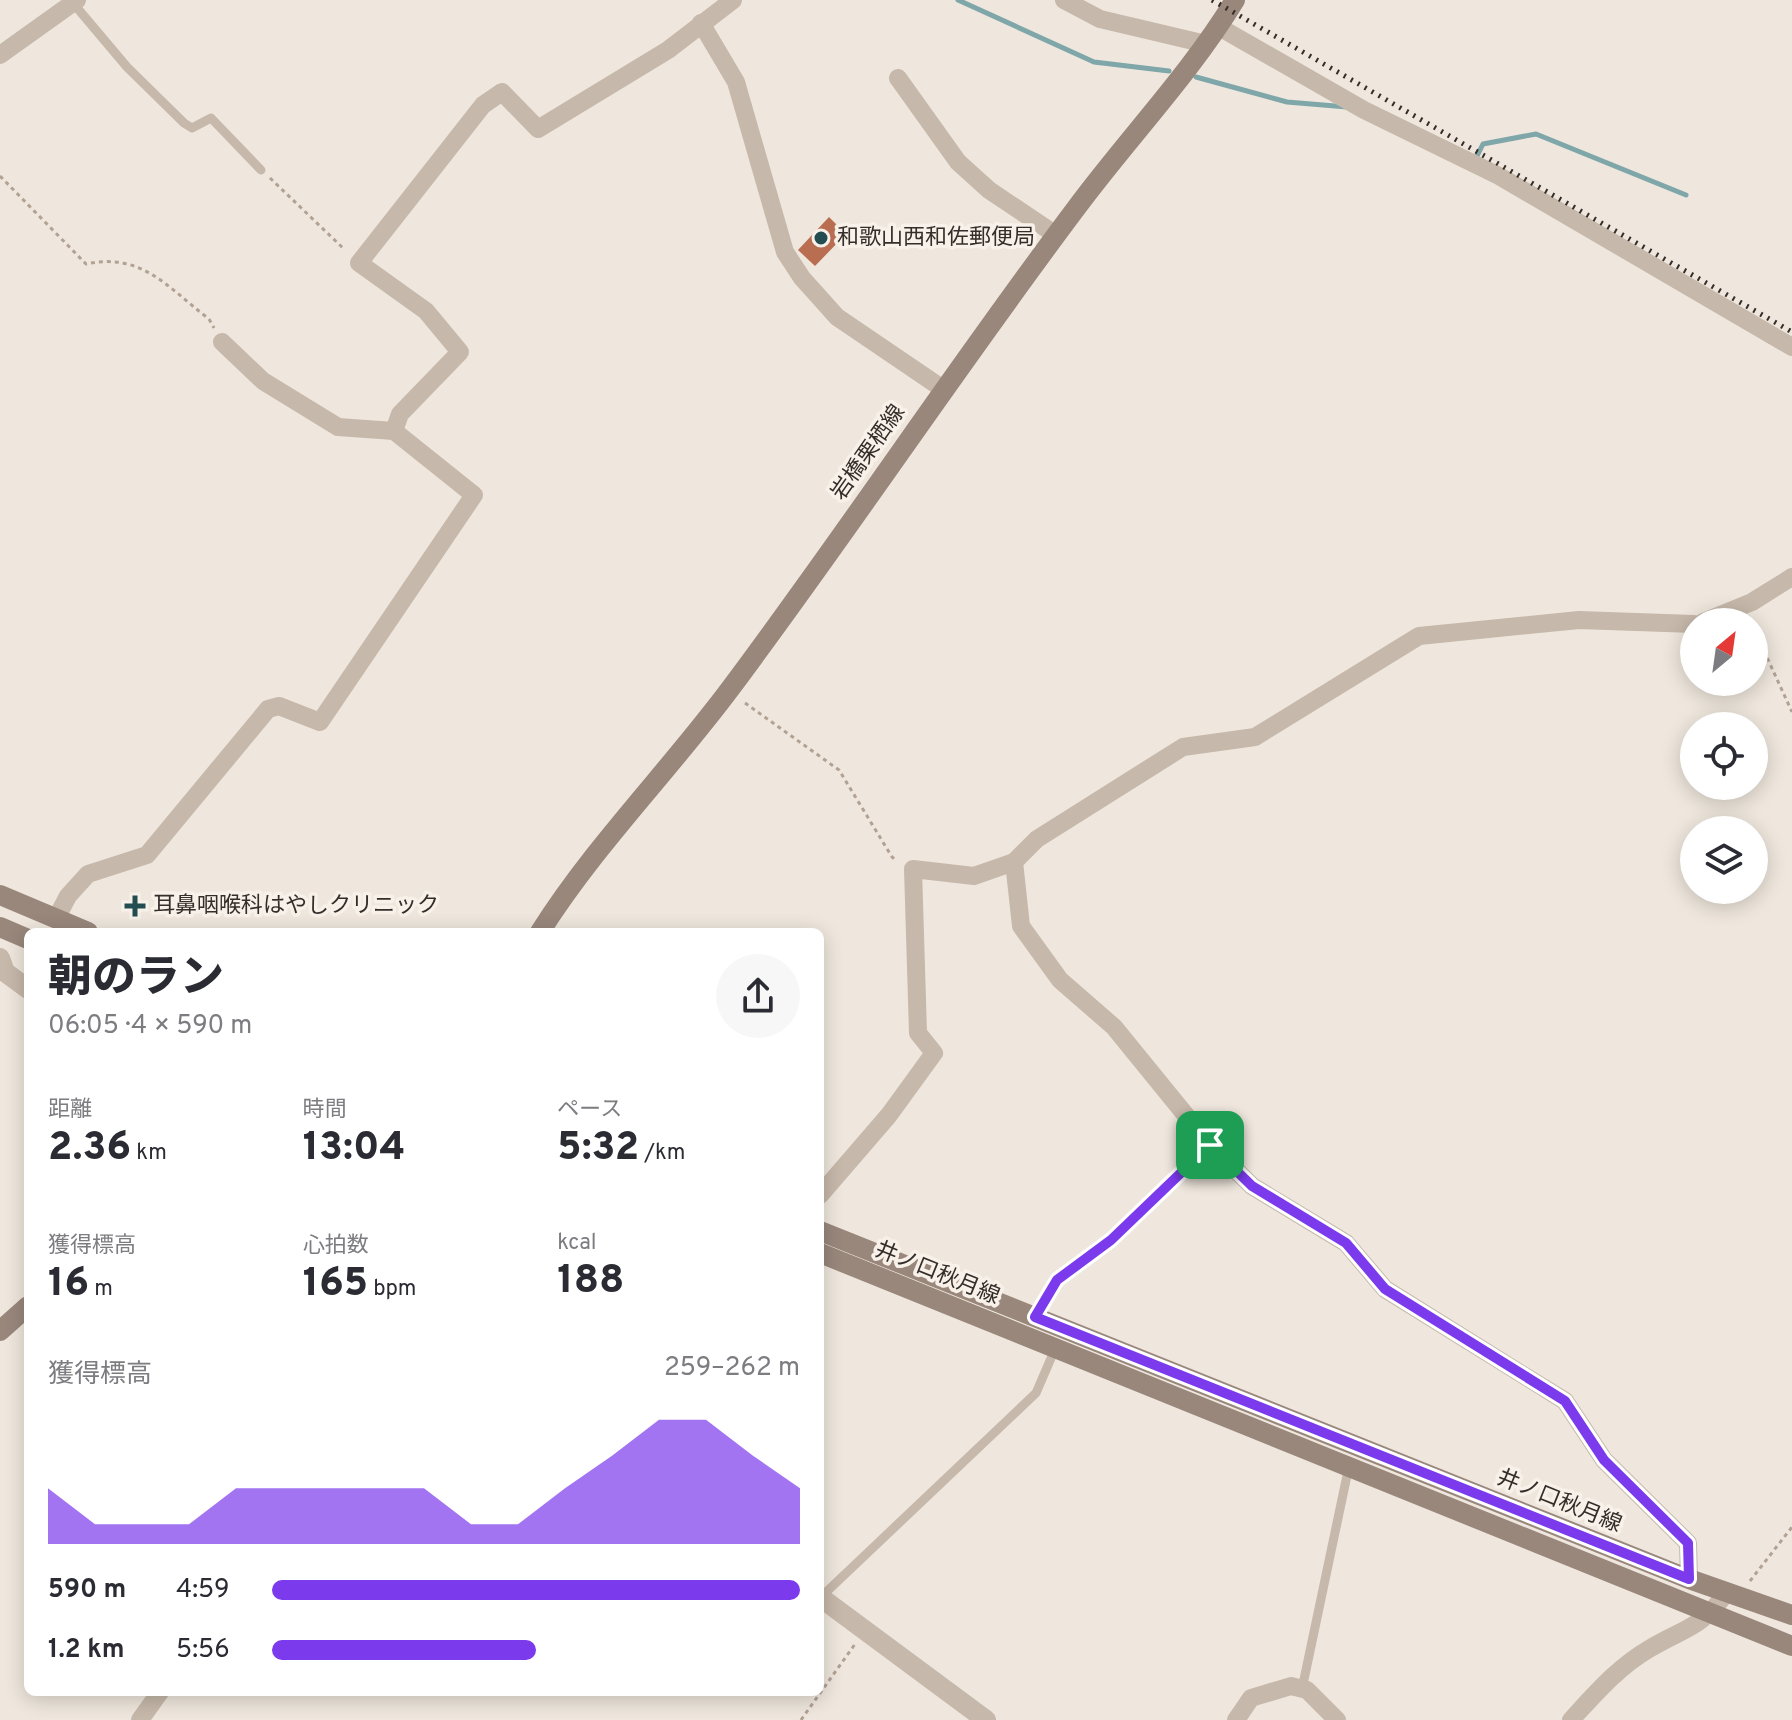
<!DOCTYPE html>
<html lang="ja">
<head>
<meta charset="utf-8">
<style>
	body { margin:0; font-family:Overpass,"Noto Sans JP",sans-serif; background:#f7f7f7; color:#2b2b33; height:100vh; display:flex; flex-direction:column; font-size:30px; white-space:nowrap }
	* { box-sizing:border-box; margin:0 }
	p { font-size:26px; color:#7c7c81 }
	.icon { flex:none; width:44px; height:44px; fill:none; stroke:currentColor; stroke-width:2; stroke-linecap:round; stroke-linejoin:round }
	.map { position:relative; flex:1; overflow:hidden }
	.drawer { position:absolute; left:24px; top:928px; width:800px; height:768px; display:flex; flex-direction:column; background:#fff; border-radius:12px; box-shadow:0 4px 20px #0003 }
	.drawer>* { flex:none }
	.needle { width:52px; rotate:29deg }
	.fabs { position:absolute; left:1680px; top:608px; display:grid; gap:16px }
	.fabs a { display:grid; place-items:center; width:88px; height:88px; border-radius:50%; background:#fff; box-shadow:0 4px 20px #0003; font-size:40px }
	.pin { position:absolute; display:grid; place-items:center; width:68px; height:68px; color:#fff; margin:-34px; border-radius:16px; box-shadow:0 4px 12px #0006 }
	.round { display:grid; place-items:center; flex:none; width:84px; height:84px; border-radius:42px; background:#f7f7f7 }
	.summary { display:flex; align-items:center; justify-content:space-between; height:136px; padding:0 24px }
	h1 { font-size:44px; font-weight:800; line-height:60px }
	.figures { display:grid; grid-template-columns:repeat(3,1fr); gap:12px; height:136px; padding:8px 24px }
	.figures div { display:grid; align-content:center }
	.figures b { font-size:40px; font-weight:800 }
	.figures small { font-size:22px; font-weight:400 }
	.figures p { font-size:22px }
	.chart { height:224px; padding:16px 24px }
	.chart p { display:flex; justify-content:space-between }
	.chart svg { width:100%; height:144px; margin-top:8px; fill:#7c3aed; opacity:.7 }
	ul { padding:0 24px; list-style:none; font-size:26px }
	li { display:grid; grid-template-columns:128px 96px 1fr; align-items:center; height:60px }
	li i { height:20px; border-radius:10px; background:#7c3aed }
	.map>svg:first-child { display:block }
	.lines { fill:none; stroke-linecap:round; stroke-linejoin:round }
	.stream { stroke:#7fa6a9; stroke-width:5 }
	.building { fill:#b96e51 }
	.path { stroke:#b2a294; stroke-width:3; stroke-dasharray:4 4; stroke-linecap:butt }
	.service { stroke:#c6b8aa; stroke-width:9 }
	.minor { stroke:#c6b8aa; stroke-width:18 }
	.tertiary { stroke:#c6b8aa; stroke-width:20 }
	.secondary { stroke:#99877c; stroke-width:20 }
	.rail { stroke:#342d29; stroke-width:5; stroke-dasharray:2 6; stroke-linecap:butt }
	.route-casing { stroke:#fff; stroke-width:16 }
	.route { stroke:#7c3aed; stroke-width:10 }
	.poi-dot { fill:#234d51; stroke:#f7f1e9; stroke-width:3 }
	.labels { text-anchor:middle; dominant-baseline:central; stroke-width:7; stroke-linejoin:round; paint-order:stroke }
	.poi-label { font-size:22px; fill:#342d29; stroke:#f7f1e9; text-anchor:start }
	.street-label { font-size:22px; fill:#342d29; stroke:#f7f1e9 }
</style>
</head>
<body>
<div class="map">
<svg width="1792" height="1720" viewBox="0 0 1792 1720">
	<rect width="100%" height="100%" fill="#efe7dd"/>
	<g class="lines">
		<g class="stream">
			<polyline points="958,0 1094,62 1169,71"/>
			<polyline points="1196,77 1287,102 1347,107"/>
			<polyline points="1476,158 1483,144 1536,134 1686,195"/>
		</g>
	</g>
	<polygon class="building" points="829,217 846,234 815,266 798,250"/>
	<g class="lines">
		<g class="path">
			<path d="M 0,176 L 86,264 C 142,252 167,287 209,319 L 214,328"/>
			<polyline points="270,178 345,250"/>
			<polyline points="1754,629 1792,712"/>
			<polyline points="745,703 839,770 892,857 897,861"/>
			<polyline points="1121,1231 1195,1158"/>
			<polyline points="1750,1581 1792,1527"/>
			<polyline points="801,1720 855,1644"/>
		</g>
		<g class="service">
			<polyline points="73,3 127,67 184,123 192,128 211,118 261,170"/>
			<polyline points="1035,1317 1057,1280 1111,1240"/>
			<polyline points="821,1597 1036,1393 1055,1349"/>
			<polyline points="1302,1689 1349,1466"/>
		</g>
		<g class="minor">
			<polyline points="1064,0 1100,19 1206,44"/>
			<polyline points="701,23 736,82 785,252 802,278 837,317 943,389"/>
			<polyline points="1219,27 1364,110 1499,176 1792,347"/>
			<polyline points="0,55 77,0"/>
			<polyline points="898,78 958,162 989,190 1056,235"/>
			<polyline points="222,342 263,381 338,427 394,431"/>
			<polyline points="1703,622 1752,602 1792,577"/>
			<polyline points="1014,862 1021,926 1060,980 1114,1027 1210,1145 1252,1186 1346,1243 1385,1289 1565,1401 1604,1460 1688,1543 1689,1579"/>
			<polyline points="56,919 68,896 88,874 147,855 268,709 279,706 320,722 474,495 394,431 400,414 460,352 426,311 359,263 483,105 502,92 538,129 668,50 733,0"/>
			<polyline points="820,1195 889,1115 934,1053 918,1033 913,869 974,876 1014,862 1037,839 1183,747 1255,737 1419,636 1579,620 1694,624"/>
			<polyline points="140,1720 160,1692"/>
			<polyline points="1236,1720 1251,1698 1291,1686 1307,1690 1337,1720"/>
			<path d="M 1571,1720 C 1595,1694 1618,1667 1649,1649 C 1686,1627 1699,1630 1727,1592"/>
		</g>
		<g class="tertiary">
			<polyline points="0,958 5,972 28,989"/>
			<polyline points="820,1597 986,1720"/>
		</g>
		<g class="secondary">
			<polyline points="0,895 88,932"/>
			<polyline points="0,927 28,939"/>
			<path d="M 540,932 C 595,845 668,772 730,689 C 849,530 958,365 1077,207 C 1129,137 1190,74 1235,0"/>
			<polyline points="820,1231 1689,1579 1792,1615"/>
			<polyline points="820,1253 1792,1646"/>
			<polyline points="0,1331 28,1306"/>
		</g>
		<polyline class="rail" points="1212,0 1792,332"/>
	</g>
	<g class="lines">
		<g class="route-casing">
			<polygon id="route" points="1210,1145 1252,1186 1346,1243 1385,1289 1565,1401 1604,1460 1688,1543 1689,1579 1035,1317 1057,1280 1111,1240"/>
		</g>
		<use href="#route" class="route"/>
	</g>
	<g class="poi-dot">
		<circle cx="821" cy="238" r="8"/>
		<path d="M131 894h8v8h8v8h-8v8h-8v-8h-8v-8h8z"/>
	</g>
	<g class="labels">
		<g class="poi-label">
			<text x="837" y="238">和歌山西和佐郵便局</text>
			<text x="153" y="906">耳鼻咽喉科はやしクリニック</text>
		</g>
		<g class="street-label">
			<text transform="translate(869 453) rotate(-55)">岩橋栗栖線</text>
			<text transform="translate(937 1274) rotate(22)">井ノ口秋月線</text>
			<text transform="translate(1559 1502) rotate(22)">井ノ口秋月線</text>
		</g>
	</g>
</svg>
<div class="fabs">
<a><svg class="needle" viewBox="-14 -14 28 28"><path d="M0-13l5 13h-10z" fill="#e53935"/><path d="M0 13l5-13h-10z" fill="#7c7c81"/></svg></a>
<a><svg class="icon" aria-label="locate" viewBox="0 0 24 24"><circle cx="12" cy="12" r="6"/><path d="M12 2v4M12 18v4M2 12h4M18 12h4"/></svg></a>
<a><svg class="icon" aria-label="layers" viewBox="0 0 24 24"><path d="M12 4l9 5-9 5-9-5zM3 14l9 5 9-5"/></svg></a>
</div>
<div class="pin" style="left:1210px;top:1145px;background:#1e9e55"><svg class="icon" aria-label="arrive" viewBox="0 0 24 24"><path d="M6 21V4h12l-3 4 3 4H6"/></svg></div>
<section class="drawer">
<div class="summary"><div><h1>朝のラン</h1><p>06:05 · 4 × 590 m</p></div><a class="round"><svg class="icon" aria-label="share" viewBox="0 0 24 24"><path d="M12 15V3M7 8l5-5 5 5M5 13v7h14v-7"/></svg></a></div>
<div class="figures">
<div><p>距離</p><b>2.36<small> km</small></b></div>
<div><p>時間</p><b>13:04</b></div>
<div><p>ペース</p><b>5:32<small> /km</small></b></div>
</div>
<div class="figures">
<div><p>獲得標高</p><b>16<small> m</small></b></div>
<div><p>心拍数</p><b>165<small> bpm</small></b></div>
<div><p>kcal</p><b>188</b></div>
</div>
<div class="chart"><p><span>獲得標高</span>259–262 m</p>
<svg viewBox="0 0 160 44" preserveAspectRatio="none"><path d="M0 44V27L10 38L20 38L30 38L40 27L50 27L60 27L70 27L80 27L90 38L100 38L110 27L120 17L130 6L140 6L150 17L160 27V44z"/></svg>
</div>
<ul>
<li><b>590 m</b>4:59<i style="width:100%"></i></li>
<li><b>1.2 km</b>5:56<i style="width:50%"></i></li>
</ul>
</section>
</div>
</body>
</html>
